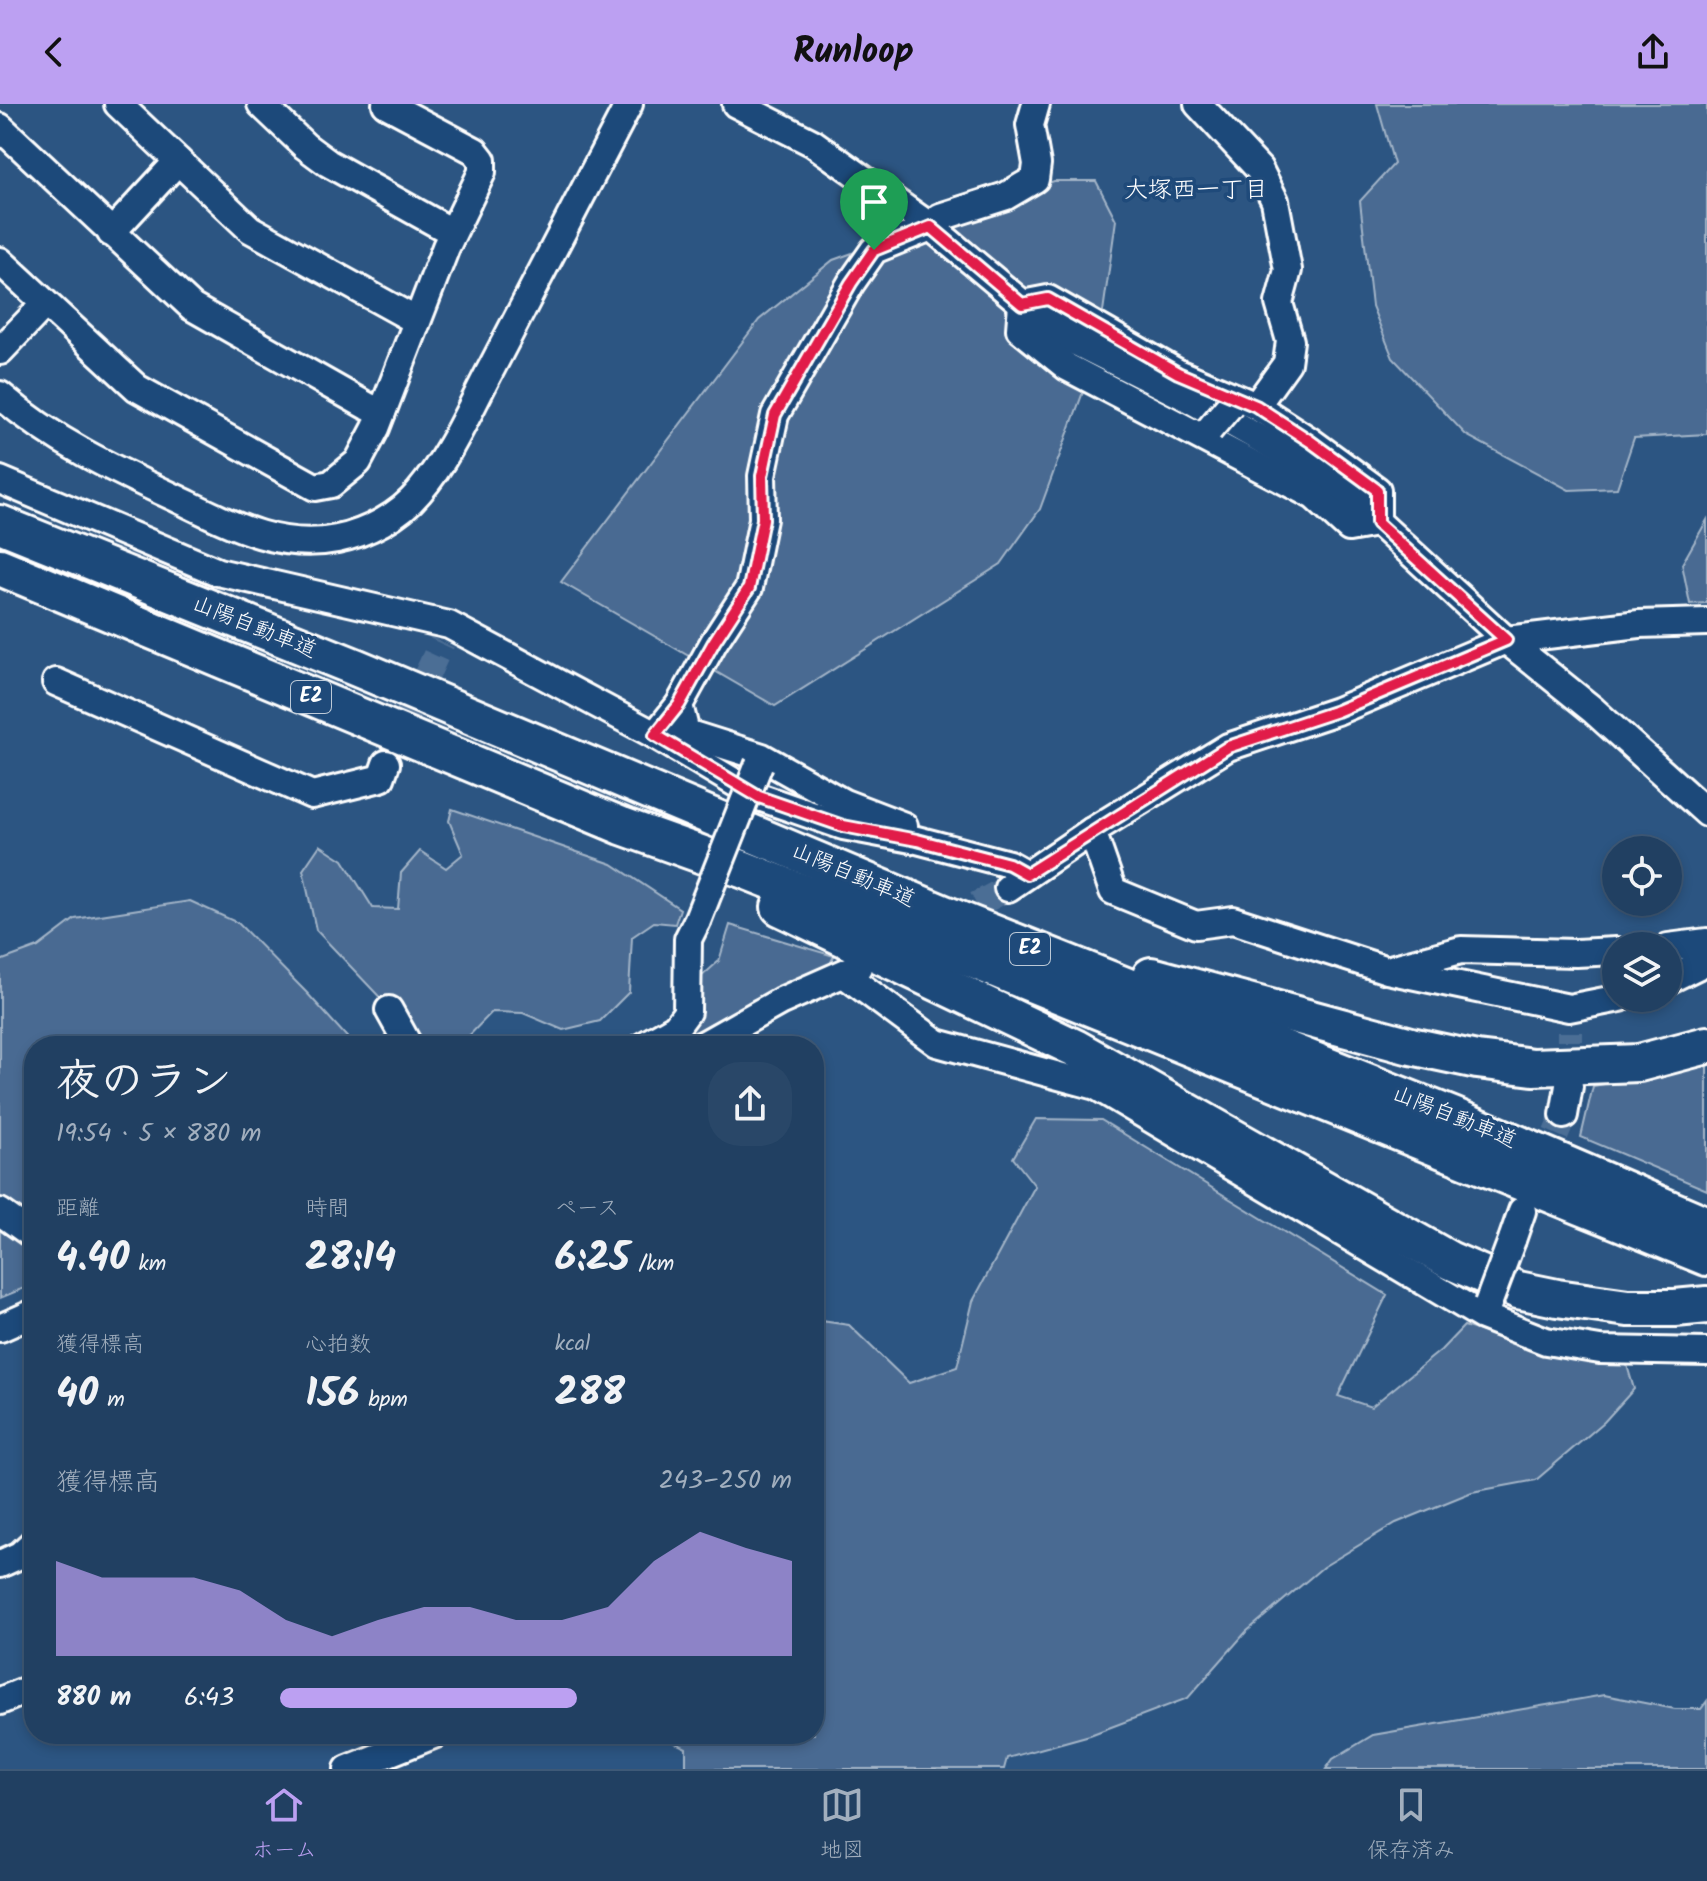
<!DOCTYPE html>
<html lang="ja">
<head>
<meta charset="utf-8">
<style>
	body { margin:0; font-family:Kalam,"Klee One",sans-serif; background:#294768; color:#f1f3f6; height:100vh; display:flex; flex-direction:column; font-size:30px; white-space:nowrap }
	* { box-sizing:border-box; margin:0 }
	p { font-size:26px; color:#a2afbe }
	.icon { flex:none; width:44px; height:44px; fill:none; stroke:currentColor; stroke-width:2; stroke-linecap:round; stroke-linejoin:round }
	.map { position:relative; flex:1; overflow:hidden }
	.side { position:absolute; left:24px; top:932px; width:800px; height:708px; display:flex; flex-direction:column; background:#214062; border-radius:32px; box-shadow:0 4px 12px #0003,0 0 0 2px #3e5977 }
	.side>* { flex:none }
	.controls { position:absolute; left:1602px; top:732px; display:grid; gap:16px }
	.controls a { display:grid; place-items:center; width:80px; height:80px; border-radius:50%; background:#214062; box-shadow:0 4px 12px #0003,0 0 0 2px #3e5977; font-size:40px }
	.pin { position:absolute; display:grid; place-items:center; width:68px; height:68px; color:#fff; margin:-82px -34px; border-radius:50% 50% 50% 0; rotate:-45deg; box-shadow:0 0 8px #0007 }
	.pin .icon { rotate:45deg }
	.round { display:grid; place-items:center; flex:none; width:84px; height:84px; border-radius:32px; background:#294768 }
	.summary { display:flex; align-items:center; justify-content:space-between; height:136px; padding:0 32px }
	h1 { font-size:44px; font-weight:600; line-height:60px }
	.stats { display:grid; grid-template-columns:repeat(3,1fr); gap:12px; height:136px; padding:8px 32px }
	.stats div { display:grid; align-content:center }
	.stats b { font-size:40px; font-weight:600 }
	.stats small { font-size:22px; font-weight:400 }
	.stats p { font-size:22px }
	.chart { height:224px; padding:16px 32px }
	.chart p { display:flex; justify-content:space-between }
	.chart svg { width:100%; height:144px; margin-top:8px; fill:#bca0f2; opacity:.7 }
	ul { padding:0 32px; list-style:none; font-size:26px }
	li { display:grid; grid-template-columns:128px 96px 1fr; align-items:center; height:60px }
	li i { height:20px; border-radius:10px; background:#bca0f2 }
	header { display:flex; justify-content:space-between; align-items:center; height:104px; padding:0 32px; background:#bca0f2; color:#111; font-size:36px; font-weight:600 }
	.tab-bar { display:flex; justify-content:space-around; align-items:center; height:112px; border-top:2px solid #3e5977; background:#214062; font-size:22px; color:#a2afbe }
	.tab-bar a { display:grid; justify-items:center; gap:4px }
	.tab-bar .selected { color:#bca0f2 }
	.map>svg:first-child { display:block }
	.green { fill:#486b92; stroke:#a4b5c8; stroke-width:2 }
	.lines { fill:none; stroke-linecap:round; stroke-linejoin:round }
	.minor-tunnel { stroke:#4c6e95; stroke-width:26; stroke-dasharray:26 13; stroke-linecap:butt }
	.minor-casing { stroke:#fff; stroke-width:32 }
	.highway-casing { stroke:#fff; stroke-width:42 }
	.minor { stroke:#1f4a7a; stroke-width:26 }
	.highway { stroke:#1f4a7a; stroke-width:36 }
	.minor-bridge-casing { stroke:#fff; stroke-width:32; stroke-linecap:butt }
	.minor-bridge { stroke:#1f4a7a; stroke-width:26 }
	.route-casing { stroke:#fff; stroke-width:16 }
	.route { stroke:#e11d48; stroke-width:10 }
	.labels { text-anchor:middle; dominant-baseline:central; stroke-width:7; stroke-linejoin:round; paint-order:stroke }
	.shield { fill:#1f4a7a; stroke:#bcc9d7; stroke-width:2 }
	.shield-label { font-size:20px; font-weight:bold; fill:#fff }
	.street-label { font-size:22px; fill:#fff; stroke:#1f4a7a }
	.neighbourhood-label { font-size:24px; fill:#fff; stroke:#1f4a7a }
</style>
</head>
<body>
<header><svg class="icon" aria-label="back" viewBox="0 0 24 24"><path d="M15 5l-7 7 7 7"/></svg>Runloop<svg class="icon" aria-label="share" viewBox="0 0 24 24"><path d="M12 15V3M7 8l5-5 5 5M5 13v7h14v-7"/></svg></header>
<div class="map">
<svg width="1707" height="1665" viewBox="0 0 1707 1665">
	<rect width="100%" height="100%" fill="#2c5582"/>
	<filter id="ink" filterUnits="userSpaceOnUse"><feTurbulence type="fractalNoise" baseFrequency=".0125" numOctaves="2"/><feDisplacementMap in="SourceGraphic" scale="16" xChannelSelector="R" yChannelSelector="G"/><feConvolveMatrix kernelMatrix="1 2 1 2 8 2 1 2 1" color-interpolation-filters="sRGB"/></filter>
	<g filter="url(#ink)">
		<g class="green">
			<polygon points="1377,0 1707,0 1707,330 1634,334 1617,384 1569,386 1466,331 1393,254 1372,202 1360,97 1394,60"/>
			<polygon points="1054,77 1096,77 1116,116 1097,250 1040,405 1001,460 775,602 561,478 759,216 833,156"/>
			<polygon points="1707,416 1707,499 1690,500 1682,460"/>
			<polygon points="452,705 612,760 680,805 675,820 654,818 632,833 629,888 600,917 563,926 523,909 492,908 459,942 426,942 316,826 303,766 320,741 343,756 373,804 398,805 401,769 420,747 446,764 463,750 449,717"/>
			<polygon points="190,797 238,819 307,889 355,942 34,942 34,1119 0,1097 0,857 38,843 75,815"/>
			<polygon points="730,821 834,852 827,866 752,896 705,925 685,930 699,908 701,873 719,857"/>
			<polygon points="1707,962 1707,1086 1581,1033 1593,982"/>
			<polygon points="1036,1015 1101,1016 1387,1191 1338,1292 1371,1303 1441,1246 1464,1222 1565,1254 1626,1258 1634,1285 1604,1318 1536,1376 1472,1388 1396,1419 1323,1463 1246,1528 1188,1594 1090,1631 1007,1654 1004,1665 686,1665 686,1644 657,1630 814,1630 814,1216 849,1221 909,1279 957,1263 973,1197 1035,1082 1013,1054"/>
			<polygon points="0,1119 34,1143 34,1180 0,1194"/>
			<polygon points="1604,1591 1675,1605 1701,1605 1707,1597 1707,1665 1326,1665 1333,1655 1373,1631"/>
		</g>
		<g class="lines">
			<g class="minor-tunnel">
				<polyline points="392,646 442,538"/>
				<polyline points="942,819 1008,784"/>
				<polyline points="1570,976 1570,928"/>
				<polyline points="1540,1066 1564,1011"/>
			</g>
			<g class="minor-casing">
				<g id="minor">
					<polyline points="118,0 250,125 417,217"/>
					<polyline points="261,0 305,42 328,59 452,128"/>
					<polyline points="736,0 813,39 931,123 1056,228 1184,292 1287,350 1348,391 1506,536 1593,606 1707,709"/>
					<polyline points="1198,0 1259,65 1275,97 1288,166 1279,199 1290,237 1287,259 1256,302"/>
					<polyline points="0,23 192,203 367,302 382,308"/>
					<polyline points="111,129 178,57"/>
					<polyline points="0,157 137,284 315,383 331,380 358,358 376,324 446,143 482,68 482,56 475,47 386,0"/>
					<polygon points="1048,195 1178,269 1256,302 1310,337 1377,386 1377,419 1349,424 1314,392 1067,263 1020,225 1022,200"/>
					<polyline points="0,247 45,200"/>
					<path d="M 0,291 C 53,337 113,365 176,394 C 228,419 277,447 337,435 C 367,429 399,412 419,388 C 450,352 470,304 492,263 C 538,176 583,88 629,0"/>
					<polyline points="0,376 218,468 449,521 655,631 759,693 843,722 917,736 1009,760 1027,770"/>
					<polyline points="56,578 312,691 381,674 386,660"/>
					<polyline points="679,601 686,629 762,653 844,699 904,722"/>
					<polyline points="655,631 679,601 714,538 749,484 763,415 762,372 775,311 851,179 874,146 931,123 940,113 1006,92 1035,75 1037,60 1030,21 1036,0"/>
					<polyline points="1092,727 1113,787 1196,821 1233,816 1387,866 1569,904 1620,894"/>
					<polyline points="1008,784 1092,727 1228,643 1337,607 1506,536 1639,520 1707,518"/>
					<polyline points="1668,843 1707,838"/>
					<polyline points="1394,864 1461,846 1576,849 1616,847"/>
					<polyline points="844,870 937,939 1096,982 1482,1212 1546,1237 1600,1246 1707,1248"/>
					<polyline points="1668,876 1707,857"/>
					<polyline points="389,906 409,942"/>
					<polyline points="643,942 676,923 687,908 688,835 697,817"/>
					<polyline points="701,942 781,897 858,863"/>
					<polyline points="1564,1011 1569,982"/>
					<polyline points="0,1108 34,1132"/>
					<polyline points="1512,1136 1522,1107"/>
					<polyline points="0,1224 34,1209"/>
					<polyline points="0,1460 20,1451 34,1438"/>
					<polyline points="0,1597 34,1583"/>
					<polyline points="348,1665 436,1630"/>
				</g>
			</g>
			<g class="highway-casing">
				<g id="highway">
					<polyline points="0,420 355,563 942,809 1455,1013 1707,1121"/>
					<polyline points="0,463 622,722 742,765 959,850 1707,1153"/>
					<polyline points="780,803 1075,944 1449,1156 1518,1186 1557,1194 1628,1204 1675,1204 1707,1201"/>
					<polyline points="1151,872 1411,942 1477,956 1533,963 1639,959 1707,941"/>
				</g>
			</g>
			<use href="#minor" class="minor"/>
			<use href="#highway" class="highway"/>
			<g class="minor-bridge-casing">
				<g id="minor-bridge">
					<polyline points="1209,326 1231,300"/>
					<polyline points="697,817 759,660"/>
					<polyline points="1488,1200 1512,1136"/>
				</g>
			</g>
			<use href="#minor-bridge" class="minor-bridge"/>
		</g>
	</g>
	<g class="lines" filter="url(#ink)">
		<g class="route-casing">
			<polygon id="route" points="931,123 1022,200 1048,195 1178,269 1256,302 1310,337 1377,386 1377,419 1506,536 1337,607 1228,643 1027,770 1009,760 917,736 843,722 759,693 655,631 679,601 714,538 749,484 763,415 762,372 775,311 851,179 874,146"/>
		</g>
		<use href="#route" class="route"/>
	</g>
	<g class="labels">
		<g class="shield">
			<rect x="291" y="577" width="40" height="32" rx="6"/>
			<rect x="1010" y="829" width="40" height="32" rx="6"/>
		</g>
		<g class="shield-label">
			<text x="311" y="593">E2</text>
			<text x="1030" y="845">E2</text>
		</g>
		<g class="street-label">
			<text transform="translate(254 524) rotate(22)">山陽自動車道</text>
			<text transform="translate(853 772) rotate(23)">山陽自動車道</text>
			<text transform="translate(1454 1014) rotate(22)">山陽自動車道</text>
		</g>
		<g class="neighbourhood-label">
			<text x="1196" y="86">大塚西一丁目</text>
		</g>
	</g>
</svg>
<div class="controls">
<a><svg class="icon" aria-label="locate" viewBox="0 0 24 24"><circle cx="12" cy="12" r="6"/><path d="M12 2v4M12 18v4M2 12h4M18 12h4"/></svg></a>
<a><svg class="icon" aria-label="layers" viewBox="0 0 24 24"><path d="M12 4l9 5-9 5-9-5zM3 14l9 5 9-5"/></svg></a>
</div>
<div class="pin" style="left:874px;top:146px;background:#1e9e55"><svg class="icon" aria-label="arrive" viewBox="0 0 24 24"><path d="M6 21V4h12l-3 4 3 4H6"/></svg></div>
<section class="side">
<div class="summary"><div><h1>夜のラン</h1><p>19:54 · 5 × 880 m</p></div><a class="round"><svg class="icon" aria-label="share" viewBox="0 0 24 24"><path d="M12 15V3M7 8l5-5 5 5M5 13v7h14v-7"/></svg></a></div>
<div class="stats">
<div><p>距離</p><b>4.40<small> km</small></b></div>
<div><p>時間</p><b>28:14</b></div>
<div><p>ペース</p><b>6:25<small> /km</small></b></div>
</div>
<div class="stats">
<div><p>獲得標高</p><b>40<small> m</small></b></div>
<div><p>心拍数</p><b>156<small> bpm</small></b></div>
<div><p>kcal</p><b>288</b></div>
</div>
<div class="chart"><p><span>獲得標高</span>243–250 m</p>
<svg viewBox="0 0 160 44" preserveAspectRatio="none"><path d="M0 44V15L10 20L20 20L30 20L40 24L50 33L60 38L70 33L80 29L90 29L100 33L110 33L120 29L130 15L140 6L150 11L160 15V44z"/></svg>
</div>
<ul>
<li><b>880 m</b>6:43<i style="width:58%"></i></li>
</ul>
</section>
</div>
<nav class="tab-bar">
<a class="selected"><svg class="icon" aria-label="home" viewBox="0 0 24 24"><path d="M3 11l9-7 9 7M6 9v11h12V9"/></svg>ホーム</a>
<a><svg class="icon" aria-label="map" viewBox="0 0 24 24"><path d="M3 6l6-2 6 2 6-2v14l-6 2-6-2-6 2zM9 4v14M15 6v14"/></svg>地図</a>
<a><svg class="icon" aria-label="saved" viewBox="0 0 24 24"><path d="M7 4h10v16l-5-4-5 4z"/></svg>保存済み</a>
</nav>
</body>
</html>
